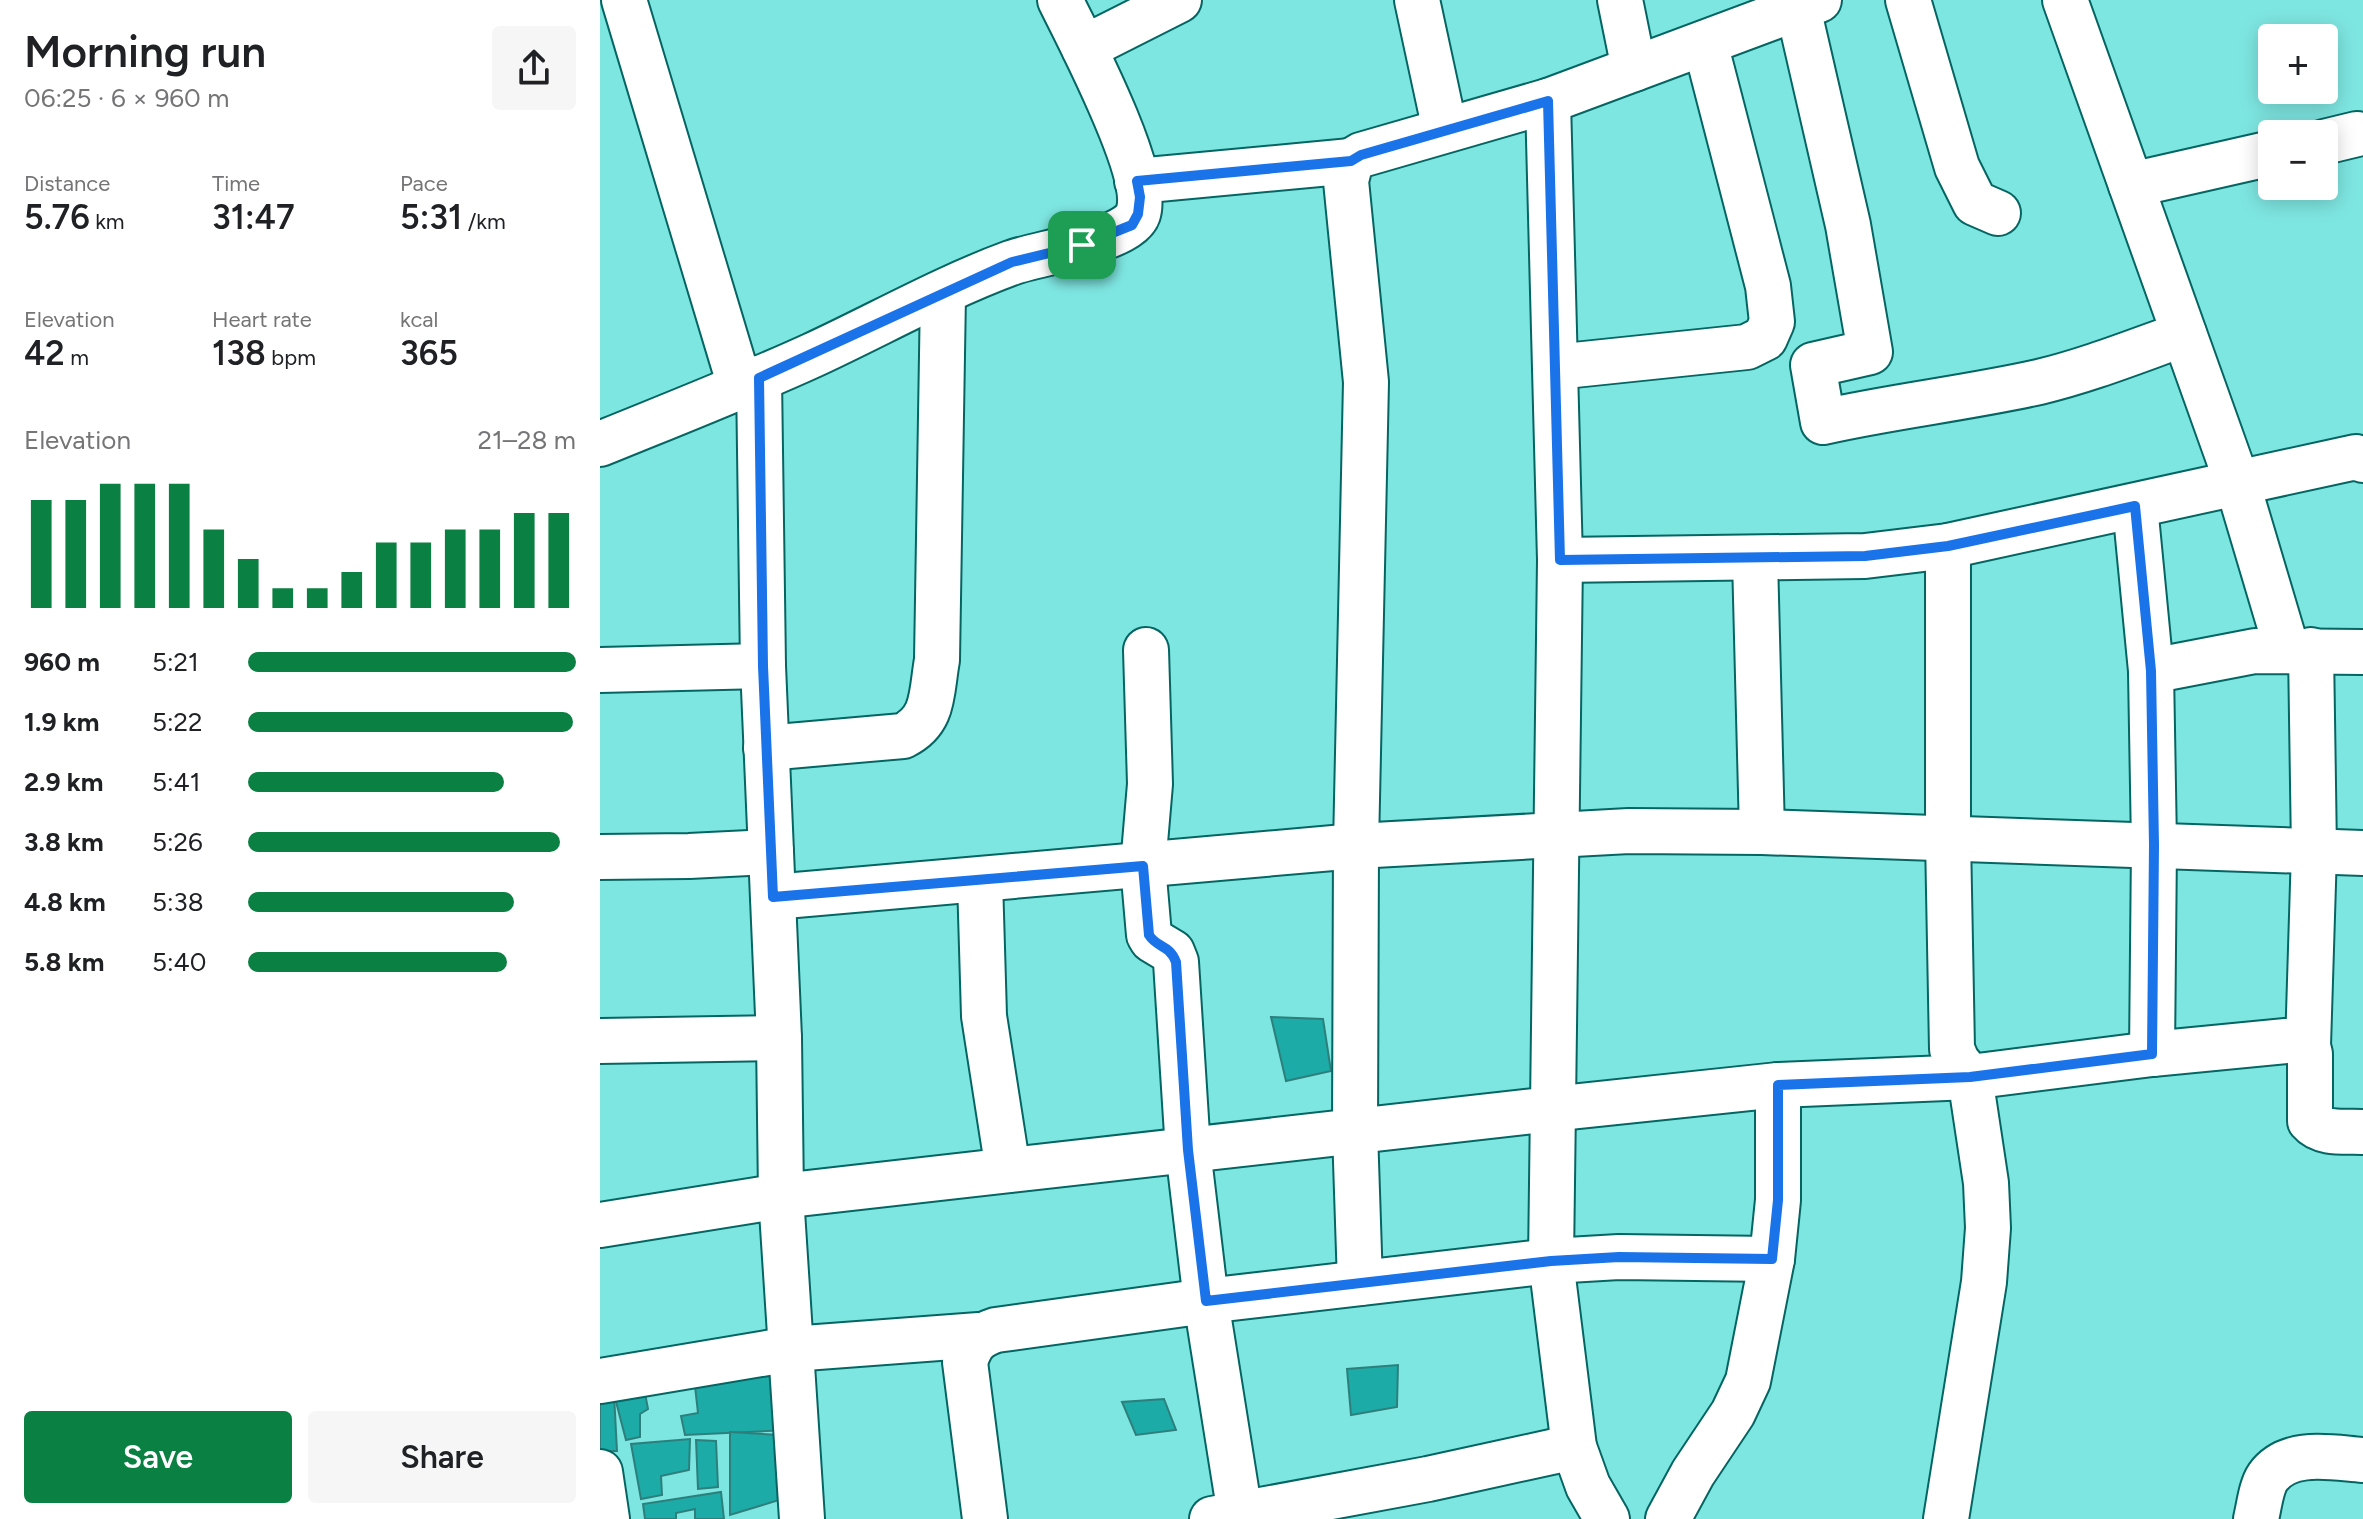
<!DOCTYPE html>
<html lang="en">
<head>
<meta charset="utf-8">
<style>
	body { margin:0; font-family:Figtree,sans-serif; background:#f6f6f6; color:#202124; height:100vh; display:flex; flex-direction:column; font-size:30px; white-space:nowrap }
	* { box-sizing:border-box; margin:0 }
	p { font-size:26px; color:#757577 }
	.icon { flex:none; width:44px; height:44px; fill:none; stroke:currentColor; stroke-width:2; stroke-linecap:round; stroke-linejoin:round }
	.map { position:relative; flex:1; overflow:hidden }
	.details { display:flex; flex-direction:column; background:#fff; width:600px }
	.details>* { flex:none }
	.buttons { position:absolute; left:1658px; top:24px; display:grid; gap:16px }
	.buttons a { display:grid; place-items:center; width:80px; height:80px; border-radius:8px; background:#fff; box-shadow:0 4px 20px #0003; font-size:40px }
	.pin { position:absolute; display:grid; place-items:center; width:68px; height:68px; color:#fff; margin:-34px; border-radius:16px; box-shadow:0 4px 12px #0006 }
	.round { display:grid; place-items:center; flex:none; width:84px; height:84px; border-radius:8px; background:#f6f6f6 }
	.summary { display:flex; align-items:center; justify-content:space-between; height:136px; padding:0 24px }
	h1 { font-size:44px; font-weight:600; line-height:60px }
	.metrics { display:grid; grid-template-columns:repeat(3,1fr); gap:12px; height:136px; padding:8px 24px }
	.metrics div { display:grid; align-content:center }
	.metrics b { font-size:34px; font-weight:600 }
	.metrics small { font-size:22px; font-weight:400 }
	.metrics p { font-size:22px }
	.chart { height:224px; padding:16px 24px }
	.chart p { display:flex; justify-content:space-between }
	.chart svg { width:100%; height:144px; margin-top:8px; stroke:#0b8043; stroke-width:6 }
	.cta { display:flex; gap:16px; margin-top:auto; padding:16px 24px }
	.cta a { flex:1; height:92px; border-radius:8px; background:#0b8043; color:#fff; font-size:32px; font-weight:600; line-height:92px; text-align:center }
	.cta a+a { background:#f6f6f6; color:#202124 }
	ul { padding:0 24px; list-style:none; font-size:26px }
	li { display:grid; grid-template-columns:128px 96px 1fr; align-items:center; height:60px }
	li i { height:20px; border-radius:10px; background:#0b8043 }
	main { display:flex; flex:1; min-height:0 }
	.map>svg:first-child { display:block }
	.building { fill:#1caba6; stroke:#2e7f7c; stroke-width:2 }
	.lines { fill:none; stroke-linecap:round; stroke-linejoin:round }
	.minor-casing { stroke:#056563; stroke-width:48 }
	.minor { stroke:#fff; stroke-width:44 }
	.route-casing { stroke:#fff; stroke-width:16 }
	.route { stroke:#1a73e8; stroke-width:10 }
</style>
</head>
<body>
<main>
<section class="details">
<div class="summary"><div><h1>Morning run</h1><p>06:25 · 6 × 960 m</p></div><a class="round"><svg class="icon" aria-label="share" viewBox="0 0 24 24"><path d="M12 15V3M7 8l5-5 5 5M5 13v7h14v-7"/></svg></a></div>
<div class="metrics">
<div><p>Distance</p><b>5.76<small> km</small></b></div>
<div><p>Time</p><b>31:47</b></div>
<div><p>Pace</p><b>5:31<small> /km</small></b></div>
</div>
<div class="metrics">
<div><p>Elevation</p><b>42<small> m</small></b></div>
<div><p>Heart rate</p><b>138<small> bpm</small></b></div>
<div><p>kcal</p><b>365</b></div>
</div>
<div class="chart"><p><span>Elevation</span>21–28 m</p>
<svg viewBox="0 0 160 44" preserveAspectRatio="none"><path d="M5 44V11M15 44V11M25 44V6M35 44V6M45 44V6M55 44V20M65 44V29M75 44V38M85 44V38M95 44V33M105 44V24M115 44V24M125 44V20M135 44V20M145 44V15M155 44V15"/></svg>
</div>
<ul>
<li><b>960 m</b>5:21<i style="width:100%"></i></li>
<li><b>1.9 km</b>5:22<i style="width:99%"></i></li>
<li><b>2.9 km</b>5:41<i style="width:78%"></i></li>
<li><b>3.8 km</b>5:26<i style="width:95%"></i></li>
<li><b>4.8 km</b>5:38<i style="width:81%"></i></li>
<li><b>5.8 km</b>5:40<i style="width:79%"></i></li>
</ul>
<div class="cta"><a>Save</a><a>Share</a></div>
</section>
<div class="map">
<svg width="1763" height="1519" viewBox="0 0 1763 1519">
	<rect width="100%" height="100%" fill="#7ee6e1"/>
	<g class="building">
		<polygon points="671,1017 723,1019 731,1071 686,1081"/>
		<polygon points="186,1361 187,1430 85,1435 81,1416 98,1413 94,1377"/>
		<polygon points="798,1365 797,1407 751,1415 747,1369"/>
		<polygon points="44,1388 48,1409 40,1414 40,1437 26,1440 14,1394"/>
		<polygon points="0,1393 14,1394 17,1451 0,1451"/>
		<polygon points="564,1399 576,1430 536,1435 522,1402"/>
		<polygon points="130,1432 179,1435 179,1500 130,1515"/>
		<polygon points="90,1439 89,1470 61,1476 62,1495 41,1499 31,1444"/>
		<polygon points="96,1440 116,1441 118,1487 98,1489"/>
		<polygon points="121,1492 124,1519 95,1519 95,1509 76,1513 76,1519 45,1519 43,1504"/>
	</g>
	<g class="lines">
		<g class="minor-casing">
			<g id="minor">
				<polyline points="24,0 140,386"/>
				<polyline points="817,0 845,130"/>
				<polyline points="1020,0 1034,69"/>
				<polyline points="1308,0 1357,167 1375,203 1398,213"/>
				<polyline points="1465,0 1637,482 1687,650"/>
				<path d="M 1198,8 L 1248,225 L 1270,352 L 1213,365 L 1223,422 C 1294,406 1368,398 1439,382 C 1489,370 1536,351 1584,334"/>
				<polyline points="484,48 579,0"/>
				<polyline points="948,101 960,560 951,1261 974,1447 988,1486 1007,1519"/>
				<polyline points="1724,142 1757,134"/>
				<polyline points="537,181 751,161"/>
				<polyline points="1531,185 1672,153"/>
				<polyline points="955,367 1147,347 1165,338 1172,322 1168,286 1105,43"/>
				<polyline points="159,378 163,666 179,1038 181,1196 202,1519"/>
				<path d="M 0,444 C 71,415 143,387 213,355 C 278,325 343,288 411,263 C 437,253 529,241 538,214 C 551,175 480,40 460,0"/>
				<polyline points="1535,506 1551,671 1554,845 1552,1054"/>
				<polyline points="1155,559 1162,832"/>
				<polyline points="960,560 1265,556 1348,546 1756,457 1763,460"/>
				<polyline points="546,650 550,784 543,866 549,935 552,940 572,952 576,962 588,1150 606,1301 640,1514"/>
				<path d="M 1711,650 L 1714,851 L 1708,1046 L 1710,1054 L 1710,1121 C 1722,1135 1746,1131 1763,1132"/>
				<polyline points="0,670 163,666"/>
				<polyline points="1551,671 1655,651 1763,652"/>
				<path d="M 166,748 L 303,736 C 335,720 331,693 337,660 L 343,294"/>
				<polyline points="0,857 89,856 171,852"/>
				<polyline points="380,880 384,1016 408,1170"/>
				<polyline points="173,897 756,846 1029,831 1162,832 1763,853"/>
				<polyline points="0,1041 179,1038"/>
				<polyline points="0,1225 181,1196 951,1109 1178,1085 1370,1077 1552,1054 1686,1041 1701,1041 1708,1046"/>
				<polyline points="760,1283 755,1131 756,846 766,382 746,181 751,161 761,155 948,101 1219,0"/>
				<polyline points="0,1381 191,1349 379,1335"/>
				<polyline points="0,1472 7,1519"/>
				<path d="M 385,1519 L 365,1362 C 371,1343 377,1336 396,1330 L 606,1301 L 951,1261 L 1019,1257 L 1172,1259"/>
				<polyline points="612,1519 828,1479 974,1447"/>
				<polyline points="1068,1519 1093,1473 1133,1413 1148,1381 1172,1259 1178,1200 1178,1085"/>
				<polyline points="1346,1519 1384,1282 1388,1228 1386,1183 1370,1077 1357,1061 1352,1049 1348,838 1348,546"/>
				<path d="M 1656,1519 C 1659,1507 1661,1487 1668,1477 C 1689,1448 1733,1458 1763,1460"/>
			</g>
		</g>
		<use href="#minor" class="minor"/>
	</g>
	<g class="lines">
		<g class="route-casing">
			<path id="route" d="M 948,101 L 960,560 L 1265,556 L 1348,546 L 1535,506 L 1551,671 L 1554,845 L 1552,1054 L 1370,1077 L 1178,1085 L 1178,1200 L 1172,1259 L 1019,1257 L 951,1261 L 606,1301 L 588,1150 L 576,962 C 569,944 557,948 549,935 L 543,866 L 173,897 L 163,666 L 159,378 L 412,262 L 482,245 L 532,225 L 538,214 L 540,197 L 537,181 L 751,161 L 761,155 Z"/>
		</g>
		<use href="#route" class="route"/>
	</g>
</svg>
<div class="buttons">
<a>+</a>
<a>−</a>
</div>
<div class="pin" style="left:482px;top:245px;background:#1e9e55"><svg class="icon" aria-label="arrive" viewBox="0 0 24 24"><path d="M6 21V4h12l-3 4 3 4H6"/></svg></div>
</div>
</main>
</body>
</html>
